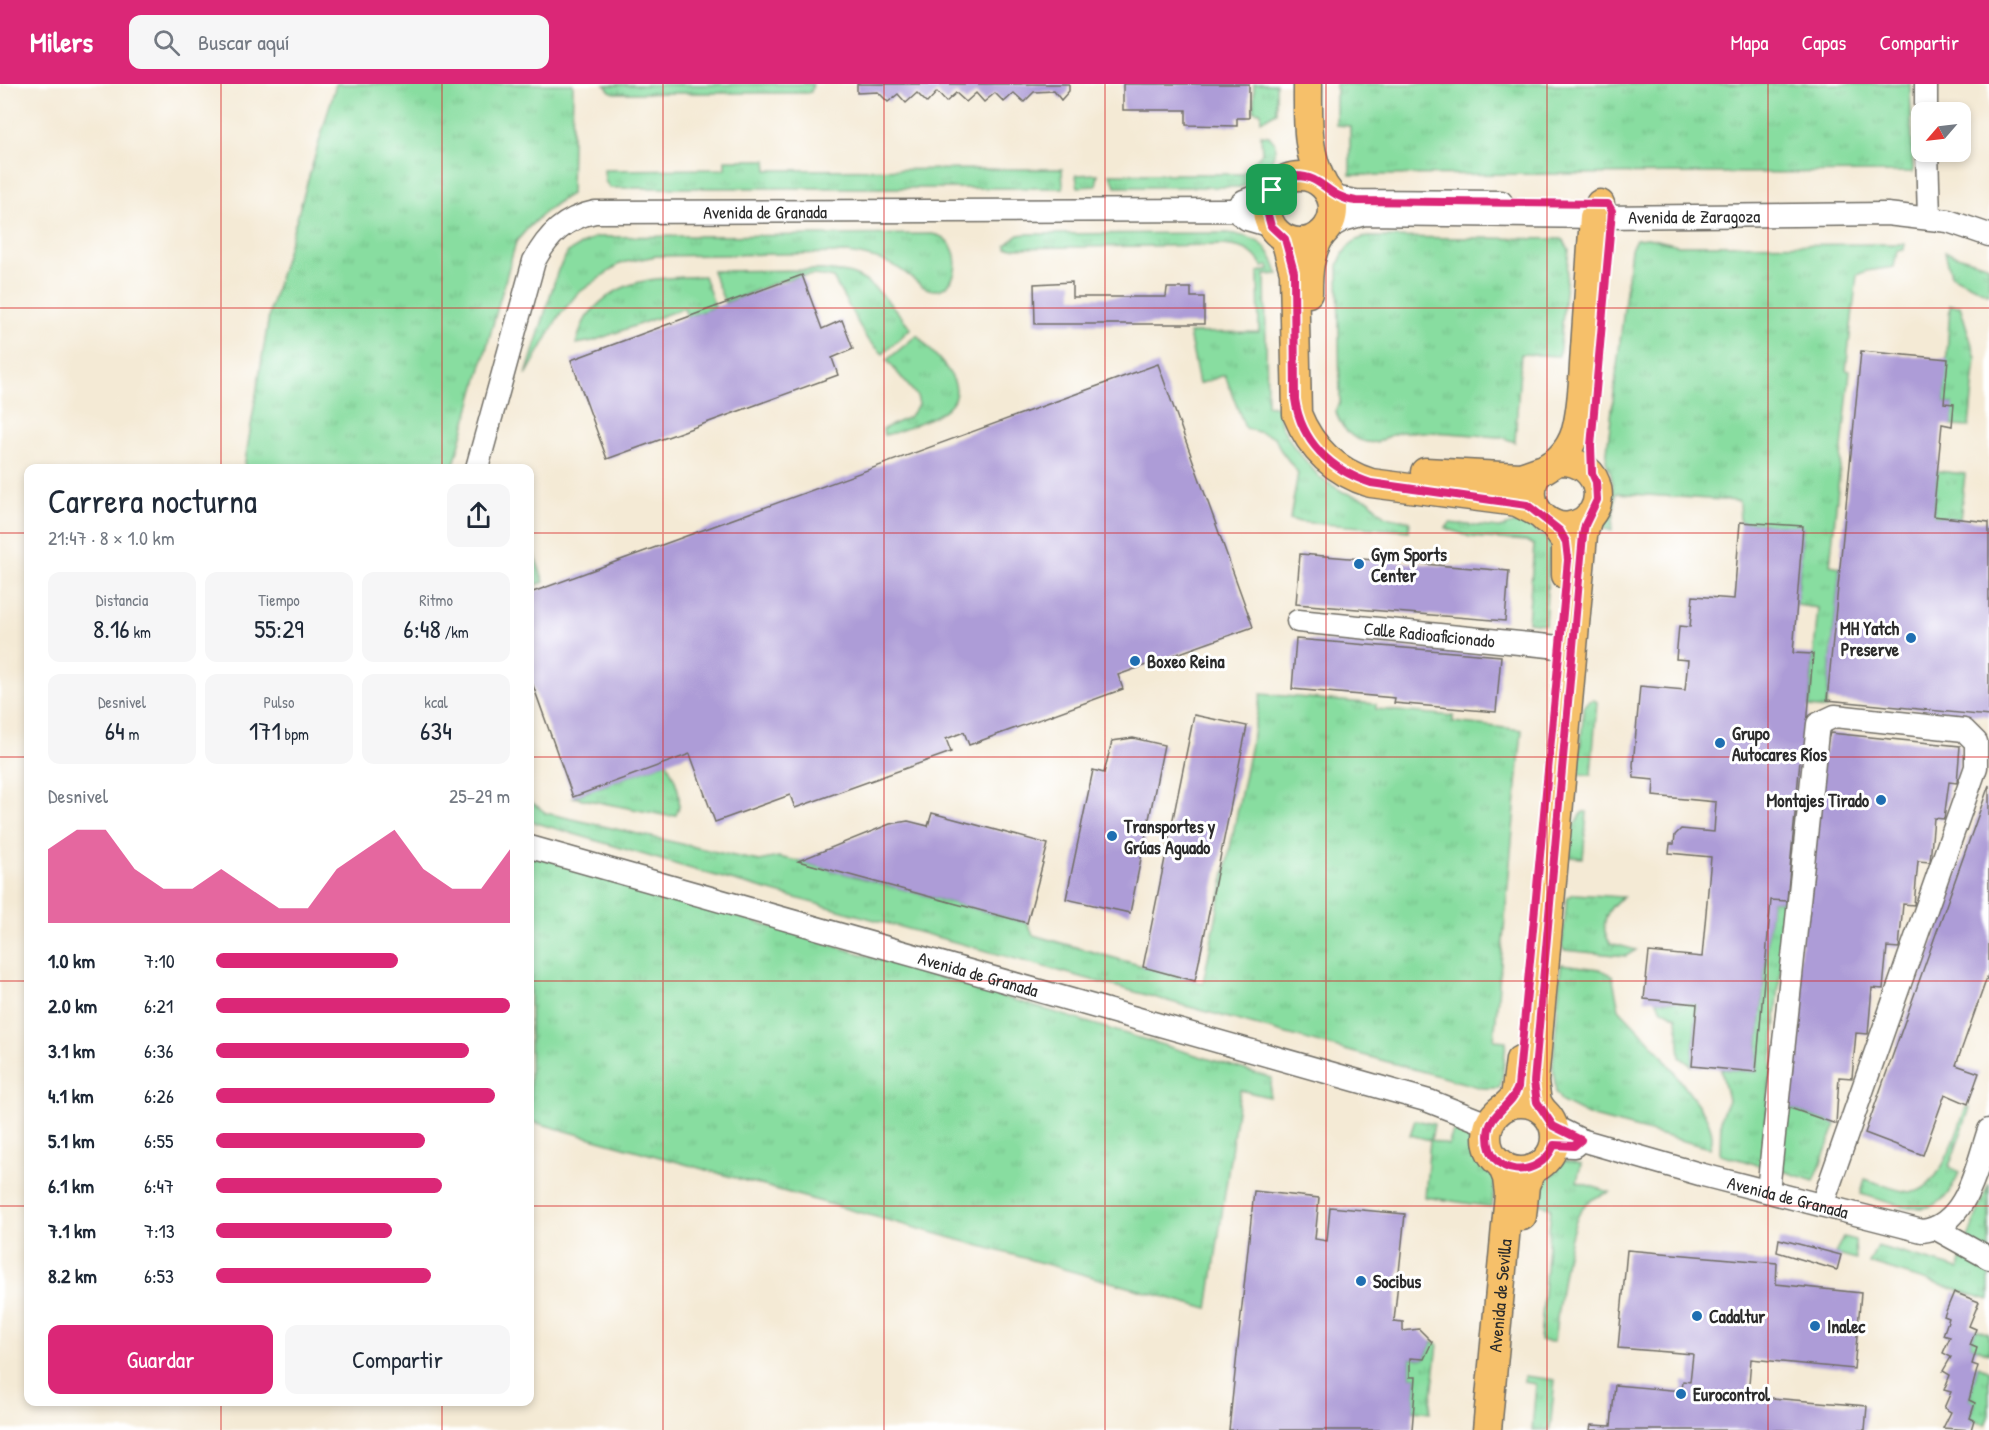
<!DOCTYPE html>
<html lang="es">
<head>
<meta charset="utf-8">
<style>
	body { margin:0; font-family:"Patrick Hand",sans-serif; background:#f6f6f7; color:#1f2937; height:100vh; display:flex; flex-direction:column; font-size:22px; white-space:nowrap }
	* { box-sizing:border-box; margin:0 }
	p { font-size:20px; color:#747a83 }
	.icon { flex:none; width:33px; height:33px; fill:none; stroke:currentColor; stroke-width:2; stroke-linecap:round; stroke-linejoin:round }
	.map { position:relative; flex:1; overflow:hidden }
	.sheet { position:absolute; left:24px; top:380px; width:510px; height:942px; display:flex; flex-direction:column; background:#fff; border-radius:12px; box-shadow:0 3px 9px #0003 }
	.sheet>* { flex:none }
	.needle { width:39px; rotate:242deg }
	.controls { position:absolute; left:1911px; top:18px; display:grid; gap:12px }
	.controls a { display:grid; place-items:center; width:60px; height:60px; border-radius:12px; background:#fff; box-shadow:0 3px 9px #0003; font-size:30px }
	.pin { position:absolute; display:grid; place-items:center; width:51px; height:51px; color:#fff; margin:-26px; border-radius:12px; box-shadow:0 3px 9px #0006 }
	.round { display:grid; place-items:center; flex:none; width:63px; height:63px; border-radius:12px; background:#f6f6f7 }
	.summary { display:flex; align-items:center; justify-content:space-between; height:102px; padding:0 24px }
	h1 { font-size:33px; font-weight:600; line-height:45px }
	.figures { display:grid; grid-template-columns:repeat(3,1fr); gap:9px; height:102px; padding:6px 24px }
	.figures div { display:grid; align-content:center; border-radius:12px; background:#f6f6f7; text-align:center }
	.figures b { font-size:26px; font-weight:600 }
	.figures small { font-size:16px; font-weight:400 }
	.figures p { font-size:16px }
	.chart { height:168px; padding:12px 24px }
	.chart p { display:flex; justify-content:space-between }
	.chart svg { width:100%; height:108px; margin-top:6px; fill:#db2777; opacity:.7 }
	.cta { display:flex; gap:12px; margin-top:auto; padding:12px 24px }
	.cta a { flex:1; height:69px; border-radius:12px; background:#db2777; color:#fff; font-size:24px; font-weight:600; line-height:69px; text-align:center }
	.cta a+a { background:#f6f6f7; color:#1f2937 }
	ul { padding:0 24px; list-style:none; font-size:20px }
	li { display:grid; grid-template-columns:96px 72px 1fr; align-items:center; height:45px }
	li i { height:15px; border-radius:8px; background:#db2777 }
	header { display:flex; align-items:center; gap:36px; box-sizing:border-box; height:84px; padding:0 30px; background:#db2777; color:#fff }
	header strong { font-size:28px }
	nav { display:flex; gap:33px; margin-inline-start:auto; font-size:21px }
	.search { width:420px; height:54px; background:#f6f6f7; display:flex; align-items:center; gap:15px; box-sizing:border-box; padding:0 21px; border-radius:12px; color:#747a83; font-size:22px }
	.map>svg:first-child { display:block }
	.grass { fill:url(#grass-tufts); stroke:#5a8466; stroke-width:1.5 }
	.building { fill:#ad9cd7 }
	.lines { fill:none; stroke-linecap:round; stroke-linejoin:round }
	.minor-casing { stroke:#716e66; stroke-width:25 }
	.major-casing { stroke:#716e66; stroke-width:31 }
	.minor { stroke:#fff; stroke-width:22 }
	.major { stroke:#f6c06b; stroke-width:28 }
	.route-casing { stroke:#fff; stroke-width:12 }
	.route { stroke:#db2777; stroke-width:8 }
	.grid { fill:none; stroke:#d62828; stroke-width:1.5; stroke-opacity:0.55 }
	.poi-dot { fill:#1f6fb2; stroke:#fff; stroke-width:2 }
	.labels { text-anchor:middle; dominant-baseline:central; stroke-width:6; stroke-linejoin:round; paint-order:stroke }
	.street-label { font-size:18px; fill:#2b2b2b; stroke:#fff }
	.poi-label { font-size:18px; font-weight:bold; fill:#2b2b2b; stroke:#fff; text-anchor:start }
</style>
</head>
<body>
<header>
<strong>Milers</strong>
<div class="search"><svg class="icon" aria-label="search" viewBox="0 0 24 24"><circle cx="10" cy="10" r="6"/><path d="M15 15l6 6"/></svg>Buscar aquí</div>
<nav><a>Mapa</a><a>Capas</a><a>Compartir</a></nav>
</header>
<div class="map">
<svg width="1989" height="1346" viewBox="0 0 1989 1346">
	<defs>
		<pattern id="grass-tufts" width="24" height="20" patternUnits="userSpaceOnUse" patternTransform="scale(1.5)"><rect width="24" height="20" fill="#88dda0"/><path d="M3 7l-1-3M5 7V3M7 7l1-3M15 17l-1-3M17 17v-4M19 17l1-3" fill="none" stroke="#76be8a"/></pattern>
	</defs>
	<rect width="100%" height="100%" fill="#fff"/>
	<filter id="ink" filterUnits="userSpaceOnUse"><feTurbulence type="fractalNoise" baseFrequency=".0167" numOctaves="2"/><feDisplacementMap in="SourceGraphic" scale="12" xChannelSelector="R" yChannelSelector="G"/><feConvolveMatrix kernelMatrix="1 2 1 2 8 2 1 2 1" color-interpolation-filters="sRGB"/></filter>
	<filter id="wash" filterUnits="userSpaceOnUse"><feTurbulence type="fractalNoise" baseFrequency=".008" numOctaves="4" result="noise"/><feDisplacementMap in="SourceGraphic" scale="24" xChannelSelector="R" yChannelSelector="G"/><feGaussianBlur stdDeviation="1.35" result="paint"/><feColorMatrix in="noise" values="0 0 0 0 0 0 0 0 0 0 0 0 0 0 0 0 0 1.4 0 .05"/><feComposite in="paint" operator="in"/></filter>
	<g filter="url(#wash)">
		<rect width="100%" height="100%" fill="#f4ead5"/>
		<g class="grass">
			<path d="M 336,0 L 573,0 L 571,110 C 548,123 532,138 516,158 L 453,384 L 244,384 L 270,226 Z"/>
			<polygon points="813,0 811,8 807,9 615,9 610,7 605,1"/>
			<polygon points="1254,0 1276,0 1276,28 1261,37 1261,28 1254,27"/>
			<polygon points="1336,0 1910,0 1913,88 1350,91 1350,42 1336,41"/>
			<polygon points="1261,51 1269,52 1274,58 1276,65 1268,85 1251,99 1240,103 1116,103 1110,90 1242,90 1262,69"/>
			<polygon points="725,76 766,76 767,86 1062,85 1063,104 610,104 605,97 604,86 725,85"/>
			<polygon points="1098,90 1096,102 1078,103 1076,91"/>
			<path d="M 1228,149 C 1259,154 1269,159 1278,190 L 1265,191 L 1267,321 L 1278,323 L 1281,341 L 1294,363 L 1320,394 L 1343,408 L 1369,416 L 1384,432 L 1410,437 L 1409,447 L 1300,438 L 1290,435 L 1298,389 L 1280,365 L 1275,353 L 1245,344 L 1225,291 L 1199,300 L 1189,249 L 1259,248 L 1258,188 L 1270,186 L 1269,182 L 1263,183 C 1252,164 1240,162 1219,161 L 1006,164 L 1006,161 L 1018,151 L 1026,150 Z"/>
			<path d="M 932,150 C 964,154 962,204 936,206 C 923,207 914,194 904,188 C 887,176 868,172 847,169 L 656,172 L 621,179 L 577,210 L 559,232 L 526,291 L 558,186 L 568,168 L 595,153 Z"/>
			<path d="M 1369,153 L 1562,155 L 1569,165 L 1559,272 L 1521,270 L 1515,358 L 1501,353 C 1468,351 1434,346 1402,348 C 1389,349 1381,361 1367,358 C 1351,356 1339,341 1336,327 L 1340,319 L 1338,182 C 1343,166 1352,154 1369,153 Z"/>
			<path d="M 1648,154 L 1678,161 L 1905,160 L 1904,166 L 1897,167 L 1894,183 L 1866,187 L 1857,191 L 1846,286 L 1850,287 L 1830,481 L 1840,483 L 1826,625 L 1809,623 L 1818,524 L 1797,521 L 1803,443 L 1740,438 L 1739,417 L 1616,409 L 1612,447 L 1600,443 C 1611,428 1616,409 1611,390 C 1610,384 1606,382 1606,376 L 1631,165 L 1636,155 Z"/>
			<polygon points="1945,168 1989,182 1989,210 1951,191"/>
			<path d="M 822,186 C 831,187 842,187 851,190 C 876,198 894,225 911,244 L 883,270 L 867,255 L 833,194 C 798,183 758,207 725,219 L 712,187 Z"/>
			<path d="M 704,192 L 715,223 L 687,233 L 684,224 L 593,257 L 576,260 C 579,251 582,237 589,230 C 622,191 658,195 704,192 Z"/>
			<polygon points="1950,221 1960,222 1976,274 1969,343 1952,342 1953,320 1944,319"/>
			<path d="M 917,251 C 943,281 984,312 928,335 C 914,341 899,349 884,351 L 883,345 L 909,333 L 919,320 L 917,312 L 887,276 Z"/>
			<polygon points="1937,387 1965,390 1960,435 1933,432"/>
			<polygon points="1523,437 1550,458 1545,540 1528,538 1534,461 1527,457 1470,453 1446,444 1450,439 1499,444"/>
			<polygon points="530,459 544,498 530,503"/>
			<polygon points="1261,610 1376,620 1376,625 1453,632 1453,638 1522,646 1494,956 1506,957 1502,997 1499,1004 1482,1004 702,788 530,737 530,717 546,729 734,772 759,777 778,773 798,777 1027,839 1033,851 1203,899"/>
			<polygon points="1594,616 1597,618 1591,691 1578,690 1584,623 1589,617"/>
			<path d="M 667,678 C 674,694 685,714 676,731 L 668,732 L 573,713 Z"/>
			<polygon points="1583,728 1587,728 1583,774 1570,773 1573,742"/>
			<polygon points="530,770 1272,994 1269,1013 1240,1006 1208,1225 530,1037"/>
			<path d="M 1574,810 L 1623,813 C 1607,823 1598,842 1610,859 L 1636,866 L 1626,872 L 1564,866 L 1562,862 L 1567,814 Z"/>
			<polygon points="1771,816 1787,817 1762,1082 1720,1070 1721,1033 1728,1016 1721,985 1756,988"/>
			<path d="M 1561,880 L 1599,885 L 1612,891 L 1619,925 L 1658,966 L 1704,1029 C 1710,1040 1715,1052 1710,1064 L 1590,1032 L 1562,1018 L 1556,1009 L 1553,981 Z"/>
			<polygon points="1656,916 1697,920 1692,982 1680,973 1677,933 1662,925"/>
			<polygon points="1784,1022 1836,1040 1814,1097 1777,1085"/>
			<path d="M 1966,1023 L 1970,1024 L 1949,1083 L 1959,1088 C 1940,1143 1904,1122 1861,1110 L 1865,1095 C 1879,1099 1896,1107 1910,1108 C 1940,1109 1958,1045 1966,1023 Z"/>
			<polygon points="1415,1036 1434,1040 1431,1056 1448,1061 1454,1045 1471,1053 1495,1094 1492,1123 1425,1113 1430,1056 1410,1051"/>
			<path d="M 1565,1077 L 1581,1080 L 1577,1098 L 1610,1108 C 1601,1111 1592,1114 1585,1121 C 1567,1138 1558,1230 1554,1258 L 1540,1257 L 1551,1123 L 1541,1121 L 1543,1101 Z"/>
			<polygon points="1989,1099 1989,1174 1965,1162"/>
			<polygon points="1843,1153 1855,1156 1856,1176 1835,1170"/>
			<polygon points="1877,1162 1959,1185 1962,1170 1989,1182 1989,1216 1869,1179"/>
			<polygon points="1976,1245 1989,1250 1989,1269 1970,1261"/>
			<polygon points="1432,1258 1438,1260 1430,1328 1413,1326 1416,1293 1410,1293 1410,1274 1424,1275"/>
			<polygon points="1978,1282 1989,1287 1989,1331 1985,1341 1970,1334 1975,1320 1969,1316"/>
			<polygon points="1524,1292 1555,1296 1550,1346 1532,1346 1536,1300 1524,1298"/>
		</g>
		<g id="blocks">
			<g class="building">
				<polygon points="857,0 1069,0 1069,7 1061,16 1054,7 1034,8 1024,18 1014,9 1004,18 995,9 984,18 976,9 966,18 956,9 946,18 937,8 927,19 917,9 906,19 898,10 888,18 878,8 857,9"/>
				<polygon points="1123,0 1249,0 1249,34 1237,34 1237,42 1186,41 1186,26 1123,26"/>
				<polygon points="802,191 822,245 842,236 853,265 832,274 838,291 607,375 571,276"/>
				<polygon points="1072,198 1072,213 1166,213 1167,204 1191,204 1191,213 1204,213 1204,240 1035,240 1034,200"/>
				<polygon points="1861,267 1948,275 1944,319 1954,320 1952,342 1942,340 1933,432 1989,438 1989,632 1827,616"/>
				<polygon points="1158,280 1253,543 1118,591 1123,605 969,661 964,648 946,655 951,668 795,724 790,711 715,738 690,670 573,713 530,593 530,509"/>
				<polygon points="1740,438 1803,442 1793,569 1813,570 1805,666 1801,665 1787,817 1771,816 1756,988 1692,982 1697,920 1644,915 1649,868 1702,873 1711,773 1669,769 1670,760 1674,760 1675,751 1681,745 1714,748 1716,718 1653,712 1654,696 1634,694 1633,681 1640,602 1685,606 1688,576 1676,575 1679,542 1690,543 1693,512 1734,515"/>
				<polygon points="1300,470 1509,487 1505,537 1296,520"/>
				<polygon points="1296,555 1501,572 1496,628 1394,619 1395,614 1292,605"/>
				<polygon points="1194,631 1247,642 1195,897 1143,883"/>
				<polygon points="1830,649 1960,662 1957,699 1949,698 1944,735 1934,734 1930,778 1918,777 1914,821 1903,820 1899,864 1887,863 1883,905 1872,904 1868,950 1856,949 1852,994 1839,993 1836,1040 1784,1022 1819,687"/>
				<polygon points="1133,654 1164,661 1130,829 1066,815 1093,686 1104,689 1112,657"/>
				<polygon points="1989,701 1989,888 1956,981 1979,989 1968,1020 1945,1010 1923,1071 1865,1049"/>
				<polygon points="932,729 1048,760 1027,839 798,777 890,740 908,737 928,742"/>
				<polygon points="1254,1107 1319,1114 1315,1155 1327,1157 1330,1123 1405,1130 1394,1237 1403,1238 1403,1247 1419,1245 1432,1258 1424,1275 1410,1274 1410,1293 1416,1293 1412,1346 1229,1346"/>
				<polygon points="1779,1155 1841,1171 1837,1186 1777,1168"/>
				<polygon points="1627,1166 1777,1179 1776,1200 1861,1209 1854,1285 1751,1275 1748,1312 1867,1322 1865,1346 1590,1346 1591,1341 1611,1342 1615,1301 1682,1307 1683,1297 1690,1298 1693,1270 1618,1264"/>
				<polygon points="1954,1208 1979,1218 1969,1242 1976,1245 1970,1261 1977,1264 1972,1280 1978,1282 1969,1316 1975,1319 1970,1334 1974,1336 1971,1346 1943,1344 1951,1328 1944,1324 1951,1308 1944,1306 1950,1291 1943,1287 1951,1273 1943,1269 1950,1253 1943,1251 1949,1234 1944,1232"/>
			</g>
		</g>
	</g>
	<g filter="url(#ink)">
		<use href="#blocks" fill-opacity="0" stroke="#716e66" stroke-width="1.5"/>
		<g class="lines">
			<g class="minor-casing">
				<g id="minor">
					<polyline points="1926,0 1926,28"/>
					<polyline points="1927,68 1929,133"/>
					<polyline points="1329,108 1339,114 1356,117 1501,118"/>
					<polyline points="1234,126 1244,117 1272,106"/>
					<path id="s1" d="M 1328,144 L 1343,136 L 1365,130 L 1604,133 L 1887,130 L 1948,137 L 1989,151"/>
					<path id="s2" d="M 477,384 L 534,177 C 548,151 565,134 595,128 L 1234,126 L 1247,135 L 1271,142"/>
					<path id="s3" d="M 1298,537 L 1559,563"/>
					<path id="s4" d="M 530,763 L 1429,1017 L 1490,1041"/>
					<path id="s5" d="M 1553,1042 L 1581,1056 L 1703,1091 L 1922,1147 C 1967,1142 1977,1081 1989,1046"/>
					<polyline points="1554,1061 1574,1062 1581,1056"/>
					<polyline points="1768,1107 1818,640 1835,632 1964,646 1976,658 1976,683 1822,1121"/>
					<polyline points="1935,1144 1989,1174"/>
				</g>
			</g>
			<g class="major-casing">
				<g id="major">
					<path d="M 1308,0 C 1308,36 1306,68 1323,100"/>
					<circle cx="1300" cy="125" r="33"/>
					<path d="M 1285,155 L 1294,188 L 1297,330 C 1311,365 1335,388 1371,399 L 1517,418 L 1538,429"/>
					<path d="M 1308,209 C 1308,187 1309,170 1321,151"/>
					<path d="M 1558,377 C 1604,374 1613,434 1570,442 C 1552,445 1534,430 1532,412 C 1530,385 1547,387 1560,374 C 1567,367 1573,357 1576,347 C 1583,321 1583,292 1585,265 C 1588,221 1591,177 1594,133 L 1600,120"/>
					<polyline points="1425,388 1521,393 1541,386"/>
					<polyline points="1553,440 1566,458 1566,491"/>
					<circle cx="1521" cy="1053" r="34"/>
					<polyline points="1506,1022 1515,1013 1520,976"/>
					<polyline points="1542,1026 1537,1018 1534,998 1583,451 1588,433"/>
					<polyline points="1522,1132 1525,1101 1532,1085"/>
					<path id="s6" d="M 1487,1346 L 1509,1110 L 1507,1094 L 1501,1079"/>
				</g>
			</g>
			<use href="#minor" class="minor"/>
			<use href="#major" class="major"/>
		</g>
	</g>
	<g class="lines" filter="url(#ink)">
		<g class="route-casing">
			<path id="route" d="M 1296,92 C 1324,92 1326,113 1356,117 L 1608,120 L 1612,127 L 1591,362 L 1592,389 L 1596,398 L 1597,416 L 1585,441 L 1583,451 L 1534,998 L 1537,1018 L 1553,1042 L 1581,1056 L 1574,1062 L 1554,1061 C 1539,1097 1488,1093 1488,1052 C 1488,1029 1512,1023 1518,1003 L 1568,476 L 1566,458 L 1560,447 L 1527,421 L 1371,399 C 1331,386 1301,358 1295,315 L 1294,188 L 1285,155 L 1271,142 L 1266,124 L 1272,106 L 1279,99 Z"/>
		</g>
		<use href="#route" class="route"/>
	</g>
	<path class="grid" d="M 221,0 L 221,384M 442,0 L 442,384M 663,0 L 663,1346M 884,0 L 884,1346M 1105,0 L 1105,1346M 1326,0 L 1326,1346M 1547,0 L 1547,1346M 1768,0 L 1768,1346M 0,224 L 1989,224M 0,449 L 28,449M 530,449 L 1989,449M 0,673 L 28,673M 530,673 L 1989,673M 0,897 L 28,897M 530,897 L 1989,897M 0,1122 L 28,1122M 530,1122 L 1989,1122M 221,1317 L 221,1346M 442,1317 L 442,1346"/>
	<g class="poi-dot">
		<circle cx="1359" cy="480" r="6"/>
		<circle cx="1911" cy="554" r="6"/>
		<circle cx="1135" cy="577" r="6"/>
		<circle cx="1720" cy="659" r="6"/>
		<circle cx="1881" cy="716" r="6"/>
		<circle cx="1112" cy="752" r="6"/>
		<circle cx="1361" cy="1197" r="6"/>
		<circle cx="1697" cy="1232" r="6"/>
		<circle cx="1815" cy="1242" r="6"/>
		<circle cx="1681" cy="1310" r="6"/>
	</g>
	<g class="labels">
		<g class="street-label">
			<text stroke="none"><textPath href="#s2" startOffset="466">Avenida de Granada</textPath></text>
			<text stroke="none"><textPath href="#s1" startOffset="369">Avenida de Zaragoza</textPath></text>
			<text stroke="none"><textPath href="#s3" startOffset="132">Calle Radioaficionado</textPath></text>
			<text stroke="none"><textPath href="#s4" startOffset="466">Avenida de Granada</textPath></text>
			<text stroke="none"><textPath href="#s5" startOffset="246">Avenida de Granada</textPath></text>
			<text stroke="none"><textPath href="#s6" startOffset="135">Avenida de Sevilla</textPath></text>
		</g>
		<g class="poi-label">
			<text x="1371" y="470">Gym Sports<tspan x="1371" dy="21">Center</tspan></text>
			<text x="1899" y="544" text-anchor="end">MH Yatch<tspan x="1899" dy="21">Preserve</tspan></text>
			<text x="1147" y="577">Boxeo Reina</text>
			<text x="1732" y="649">Grupo<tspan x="1732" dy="21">Autocares Ríos</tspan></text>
			<text x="1869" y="716" text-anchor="end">Montajes Tirado</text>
			<text x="1124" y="742">Transportes y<tspan x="1124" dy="21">Grúas Aguado</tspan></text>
			<text x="1373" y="1197">Socibus</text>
			<text x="1709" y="1232">Cadaltur</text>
			<text x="1827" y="1242">Inalec</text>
			<text x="1693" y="1310">Eurocontrol</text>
		</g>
	</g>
</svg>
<div class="controls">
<a><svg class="needle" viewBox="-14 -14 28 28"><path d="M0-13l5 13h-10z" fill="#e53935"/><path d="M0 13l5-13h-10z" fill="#747a83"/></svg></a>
</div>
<div class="pin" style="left:1272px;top:106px;background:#1e9e55"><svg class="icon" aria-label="arrive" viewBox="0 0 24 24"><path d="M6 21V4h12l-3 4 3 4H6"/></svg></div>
<section class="sheet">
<div class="summary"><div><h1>Carrera nocturna</h1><p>21:47 · 8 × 1.0 km</p></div><a class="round"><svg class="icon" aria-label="share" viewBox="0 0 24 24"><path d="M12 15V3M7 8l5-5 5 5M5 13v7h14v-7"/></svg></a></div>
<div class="figures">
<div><p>Distancia</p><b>8.16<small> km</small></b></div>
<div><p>Tiempo</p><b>55:29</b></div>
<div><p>Ritmo</p><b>6:48<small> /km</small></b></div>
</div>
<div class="figures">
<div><p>Desnivel</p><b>64<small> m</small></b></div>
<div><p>Pulso</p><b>171<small> bpm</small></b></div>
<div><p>kcal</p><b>634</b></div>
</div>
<div class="chart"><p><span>Desnivel</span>25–29 m</p>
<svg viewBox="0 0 160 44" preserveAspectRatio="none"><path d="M0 44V14L10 6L20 6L30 22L40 30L50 30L60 22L70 30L80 38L90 38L100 22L110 14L120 6L130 22L140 30L150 30L160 14V44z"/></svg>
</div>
<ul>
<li><b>1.0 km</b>7:10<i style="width:62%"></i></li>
<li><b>2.0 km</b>6:21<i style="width:100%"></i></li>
<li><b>3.1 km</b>6:36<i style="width:86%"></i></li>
<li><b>4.1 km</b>6:26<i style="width:95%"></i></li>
<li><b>5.1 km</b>6:55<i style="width:71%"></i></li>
<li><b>6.1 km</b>6:47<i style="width:77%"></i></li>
<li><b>7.1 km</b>7:13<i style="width:60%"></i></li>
<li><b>8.2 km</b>6:53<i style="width:73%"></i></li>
</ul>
<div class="cta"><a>Guardar</a><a>Compartir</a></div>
</section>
</div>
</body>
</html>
